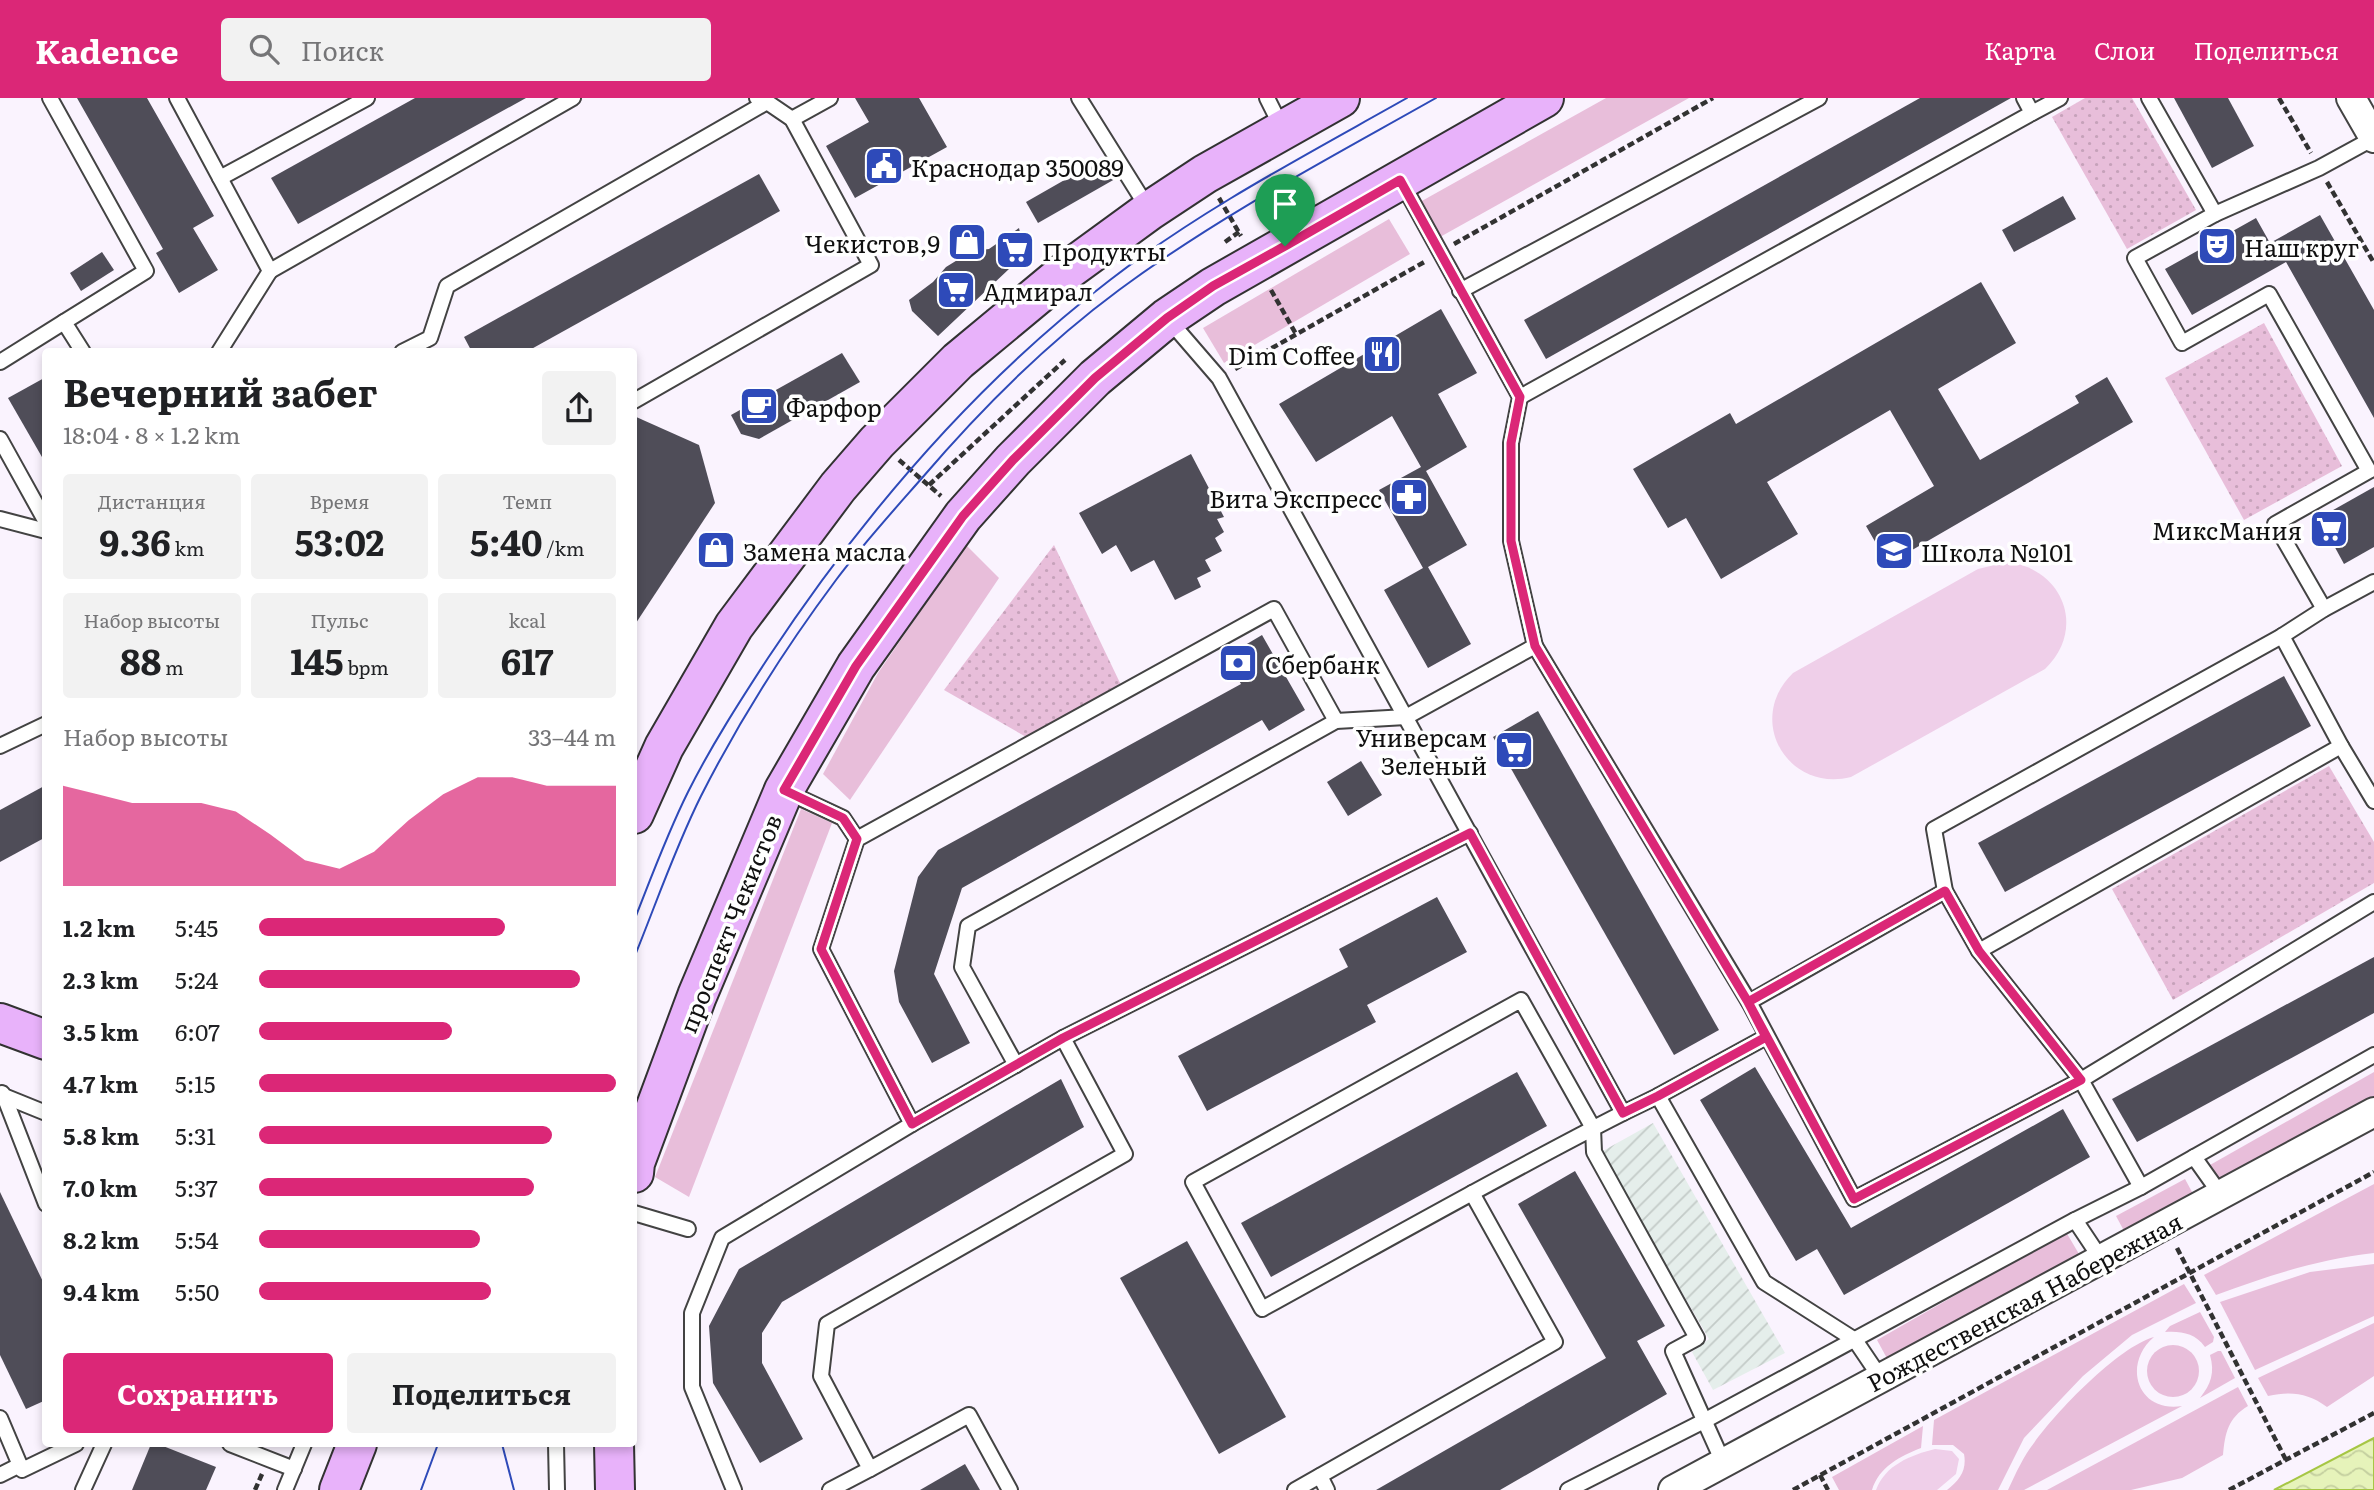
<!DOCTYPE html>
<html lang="ru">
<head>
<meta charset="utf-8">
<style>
	body { margin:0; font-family:Literata,serif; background:#f2f2f2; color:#202124; height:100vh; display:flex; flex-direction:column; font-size:26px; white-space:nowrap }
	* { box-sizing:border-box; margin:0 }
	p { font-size:23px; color:#757577 }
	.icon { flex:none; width:38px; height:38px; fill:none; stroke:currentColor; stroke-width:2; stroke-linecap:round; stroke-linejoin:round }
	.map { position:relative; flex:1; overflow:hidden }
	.drawer { position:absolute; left:42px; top:250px; width:595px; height:1099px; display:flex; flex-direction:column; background:#fff; border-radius:7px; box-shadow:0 4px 10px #0003 }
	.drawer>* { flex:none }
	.pin { position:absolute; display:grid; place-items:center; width:60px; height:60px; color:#fff; margin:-72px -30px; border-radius:50% 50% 50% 0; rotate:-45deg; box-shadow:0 0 7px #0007 }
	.pin .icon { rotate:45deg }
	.round { display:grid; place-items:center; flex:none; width:74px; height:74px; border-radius:7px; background:#f2f2f2 }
	.overview { display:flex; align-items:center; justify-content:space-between; height:119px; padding:0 21px }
	h1 { font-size:38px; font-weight:700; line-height:52px }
	.figures { display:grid; grid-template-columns:repeat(3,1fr); gap:10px; height:119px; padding:7px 21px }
	.figures div { display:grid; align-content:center; border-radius:7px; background:#f2f2f2; text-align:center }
	.figures b { font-size:35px; font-weight:700 }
	.figures small { font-size:19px; font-weight:400 }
	.figures p { font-size:19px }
	.chart { height:196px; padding:14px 21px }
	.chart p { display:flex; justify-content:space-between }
	.chart svg { width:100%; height:126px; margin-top:7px; fill:#db2777; opacity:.7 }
	.action { display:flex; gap:14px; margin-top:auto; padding:14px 21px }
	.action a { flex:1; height:80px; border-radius:7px; background:#db2777; color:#fff; font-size:28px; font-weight:700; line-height:80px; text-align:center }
	.action a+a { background:#f2f2f2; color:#202124 }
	ul { padding:0 21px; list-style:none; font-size:23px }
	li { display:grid; grid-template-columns:112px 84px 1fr; align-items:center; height:52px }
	li i { height:18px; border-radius:9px; background:#db2777 }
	header { display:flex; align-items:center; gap:42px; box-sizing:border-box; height:98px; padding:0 35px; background:#db2777; color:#fff }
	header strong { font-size:33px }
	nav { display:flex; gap:38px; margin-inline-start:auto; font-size:24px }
	.search { width:490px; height:63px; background:#f2f2f2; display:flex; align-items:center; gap:18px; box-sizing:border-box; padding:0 24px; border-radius:7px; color:#757577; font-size:26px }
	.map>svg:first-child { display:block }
	.industrial { fill:url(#industrial-furrows) }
	.grass { fill:#e8beda }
	.park { fill:url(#park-dots) }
	.pitch { fill:#efcfe9 }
	.water { fill:url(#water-waves); stroke:#a6c645; stroke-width:2 }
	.building { fill:#4f4d58 }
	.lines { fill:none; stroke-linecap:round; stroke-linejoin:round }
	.lane-casing { stroke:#434343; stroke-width:18 }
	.street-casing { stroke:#434343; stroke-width:32 }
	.secondary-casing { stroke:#323232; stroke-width:42 }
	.path { stroke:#323232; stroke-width:4.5; stroke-dasharray:7 3.5; stroke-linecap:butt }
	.lane { stroke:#fff; stroke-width:14 }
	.street { stroke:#fff; stroke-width:28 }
	.secondary { stroke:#e8b2fa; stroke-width:38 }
	.tram { stroke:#2e4ab9; stroke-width:2 }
	.route-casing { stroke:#fff; stroke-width:14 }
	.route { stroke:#db2777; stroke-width:9 }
	.labels { text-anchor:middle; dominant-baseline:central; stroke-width:7; stroke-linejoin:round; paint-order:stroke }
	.poi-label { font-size:24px; fill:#101010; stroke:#fff; text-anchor:start }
	.street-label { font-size:24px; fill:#101010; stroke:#fff }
</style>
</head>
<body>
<header>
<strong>Kadence</strong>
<div class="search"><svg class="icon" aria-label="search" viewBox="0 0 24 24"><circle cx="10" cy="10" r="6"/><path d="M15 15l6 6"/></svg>Поиск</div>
<nav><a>Карта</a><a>Слои</a><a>Поделиться</a></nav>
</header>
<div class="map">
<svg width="2374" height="1392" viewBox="0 0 2374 1392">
	<defs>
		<pattern id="industrial-furrows" width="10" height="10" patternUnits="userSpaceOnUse" patternTransform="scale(1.75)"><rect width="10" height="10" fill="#e5eeeb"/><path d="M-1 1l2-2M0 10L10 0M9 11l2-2" fill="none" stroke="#c3cbc8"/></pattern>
		<pattern id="park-dots" width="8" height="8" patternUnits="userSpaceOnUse" patternTransform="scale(1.75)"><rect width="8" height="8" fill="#e8beda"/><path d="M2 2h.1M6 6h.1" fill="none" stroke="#c6a2ba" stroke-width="1.8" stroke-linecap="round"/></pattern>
		<pattern id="water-waves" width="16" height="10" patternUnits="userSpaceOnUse" patternTransform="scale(1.75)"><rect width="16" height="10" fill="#e6f3ba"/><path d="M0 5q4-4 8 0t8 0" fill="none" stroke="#c4cf9f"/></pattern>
	</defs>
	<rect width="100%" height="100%" fill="#faf3fe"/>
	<polygon class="industrial" points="1653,1025 1785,1255 1713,1292 1692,1254 1709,1241 1601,1054"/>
	<g class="grass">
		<polygon points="1606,0 1689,0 1440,139 1420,104"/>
		<polygon points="1389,121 1410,156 1224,265 1203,230"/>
		<polygon points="966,447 999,480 850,702 823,676 878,575"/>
		<polygon points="801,711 832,725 689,1099 655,1079"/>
		<polygon points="2374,974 2374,1006 2224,1091 2210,1067"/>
		<polygon points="2185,1081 2198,1105 2129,1142 2116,1118"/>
		<path d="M 2374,1086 L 2374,1155 C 2315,1162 2271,1177 2216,1197 L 2204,1177 Z"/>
		<polygon points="2066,1134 2079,1156 1889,1264 1877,1242"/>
		<polygon points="2374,1166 2374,1218 2255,1272 2220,1204 2310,1174"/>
		<path d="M 2184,1186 L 2196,1205 L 2132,1237 L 2083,1278 L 2024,1340 L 1998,1392 L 1947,1392 C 1960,1382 1967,1372 1964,1356 L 1953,1347 L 1932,1347 L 1934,1322 Z"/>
		<path d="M 2200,1214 L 2214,1239 L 2213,1244 L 2205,1249 C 2195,1235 2181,1233 2165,1234 L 2170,1228 Z"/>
		<path d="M 2374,1225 L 2374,1278 L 2327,1309 C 2308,1295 2291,1293 2268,1298 L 2258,1280 Z"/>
		<path d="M 2154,1239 C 2122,1266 2137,1315 2182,1308 L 2024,1392 L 2008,1392 C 2016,1375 2023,1359 2034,1345 C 2056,1314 2118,1249 2154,1239 Z"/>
		<circle cx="2173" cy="1273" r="26"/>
		<path d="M 2218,1253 L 2221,1253 L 2235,1280 L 2200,1300 C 2211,1286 2215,1275 2210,1257 Z"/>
		<path d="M 2238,1289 L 2248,1308 C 2228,1320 2225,1335 2223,1357 L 2182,1380 L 2131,1392 L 2047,1392 Z"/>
		<path d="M 1923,1328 L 1921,1350 C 1900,1358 1879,1369 1872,1392 L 1839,1392 L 1832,1379 Z"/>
	</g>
	<g class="park">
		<polygon points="2085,0 2132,0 2196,112 2127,151 2052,19"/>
		<polygon points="2264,225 2342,368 2244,422 2165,280"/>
		<polygon points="1054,447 1121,587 1028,640 944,592"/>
		<polygon points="2329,668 2374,744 2374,785 2173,902 2112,791"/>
	</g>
	<g class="pitch">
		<path d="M 2007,464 C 2063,470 2087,531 2045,571 L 1851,679 C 1787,695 1745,621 1793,575 L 1978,471 Z"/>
		<path d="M 1935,1351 L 1952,1353 L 1959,1361 L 1956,1376 L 1937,1392 L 1876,1392 C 1885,1367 1911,1357 1935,1351 Z"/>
	</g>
	<polygon class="water" points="2374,1340 2374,1392 2274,1392"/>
	<g class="building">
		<polygon points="77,0 147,0 214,118 193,130 218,172 179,195 156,155 163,151"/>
		<polygon points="415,0 526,0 298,126 271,80"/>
		<polygon points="855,0 919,0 947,49 855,100 826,48 869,24"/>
		<polygon points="1920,0 2011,0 1546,261 1524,222"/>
		<polygon points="2174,0 2228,0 2254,48 2212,70"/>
		<polygon points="1103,60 1115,81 1038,125 1026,104"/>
		<polygon points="759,76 780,113 526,254 472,254 464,239"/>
		<polygon points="2063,98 2076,121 2014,154 2002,132"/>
		<polygon points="2320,117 2374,212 2374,320 2286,164 2192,217 2165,171 2256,120 2270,145"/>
		<polygon points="1019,130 1025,156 938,238 912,213 909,202 933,184 946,169 972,153 989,151"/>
		<polygon points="102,154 114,172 81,193 70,175"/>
		<polygon points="1981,184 2016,245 1938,291 1980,362 2079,305 2075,298 2107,279 2133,324 1888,466 1866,428 1934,388 1890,312 1767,384 1798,436 1721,481 1686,420 1668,430 1633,371 1730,315 1736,326"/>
		<polygon points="1441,211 1477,275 1438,296 1467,349 1426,373 1467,447 1428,469 1471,546 1428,570 1384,492 1423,470 1379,392 1421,369 1392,318 1316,364 1279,306"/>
		<polygon points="842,255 860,284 759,341 741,336 731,317"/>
		<polygon points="46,279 46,366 8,300"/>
		<polygon points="634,318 699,347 715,405 634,528"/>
		<polygon points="1191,356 1224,419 1217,421 1224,434 1215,440 1222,453 1205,462 1211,473 1197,480 1201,489 1175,502 1154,462 1131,474 1116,447 1102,456 1079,415"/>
		<polygon points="2374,389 2374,449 2344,466 2319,420"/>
		<polygon points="1262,537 1305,612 1269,633 1262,622 962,790 934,876 970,945 932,965 899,904 894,873 918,779 938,752 1241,586 1225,559"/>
		<polygon points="2284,578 2311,628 2005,794 1978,745"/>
		<polygon points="1538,613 1719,932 1674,957 1493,639"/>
		<polygon points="1361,663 1382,697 1348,718 1327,684"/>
		<polygon points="46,687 46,739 0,764 0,712"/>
		<polygon points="1437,799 1467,854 1367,907 1376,924 1207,1013 1178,958 1348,869 1339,851"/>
		<polygon points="2374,859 2374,915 2137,1044 2112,1001"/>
		<polygon points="1755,969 1851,1130 2063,1011 2090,1059 1844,1197 1817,1151 1796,1163 1700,1002"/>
		<polygon points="1517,974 1547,1028 1271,1179 1241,1125"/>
		<polygon points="1061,981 1084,1029 782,1204 762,1235 762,1265 803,1341 760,1365 713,1285 709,1228 739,1171"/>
		<polygon points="1575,1073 1665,1228 1637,1243 1667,1296 1500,1392 1376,1392 1606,1260 1518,1106"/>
		<polygon points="0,1094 46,1190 46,1302 26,1311 0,1257"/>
		<polygon points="1187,1143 1286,1319 1219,1356 1120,1180"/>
		<polygon points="151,1346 158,1346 216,1369 206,1392 132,1392"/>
		<polygon points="965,1366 980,1392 920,1392"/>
	</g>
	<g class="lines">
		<g class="lane-casing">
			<g id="lane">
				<polyline points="50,0 146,173 64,224 83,254"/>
				<polyline points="177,0 270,173 219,254"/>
				<polyline points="1079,0 1149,112"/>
				<polyline points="1267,0 1282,30"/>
				<polyline points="2149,0 2215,116 2319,70 2374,40"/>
				<polyline points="2032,15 2060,0"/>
				<polyline points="792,21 830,0"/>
				<polyline points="220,80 367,0"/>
				<polyline points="2215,116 2135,160 2182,245 2269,196 2369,373 2275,426 2324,511"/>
				<polyline points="270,173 573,0"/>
				<polyline points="1460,193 1819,0"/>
				<polyline points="1168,221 1219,280 1623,1015 1658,998 1764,1184 1855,1242 1880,1279"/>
				<polyline points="402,254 430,240 447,188 767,4"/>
				<polyline points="0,264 64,224"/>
				<polyline points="1520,299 2032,15 2024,0"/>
				<polyline points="634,303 871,167 792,21 767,4 757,0"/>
				<polyline points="0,341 46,424"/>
				<polyline points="0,421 46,433"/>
				<polyline points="2374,484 2324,511 2282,538 1934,731 1945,793 1979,853 2081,982 2374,804"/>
				<polyline points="2282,538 2341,648 2374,703"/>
				<polyline points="1535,548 1749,904 1854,1101 2081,982 2141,1089"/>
				<polyline points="0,648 46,626"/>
				<polyline points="785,693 843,720 857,741"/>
				<polyline points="1979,853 2341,648"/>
				<polyline points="1749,904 1945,793"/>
				<polyline points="1063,940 1470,735"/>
				<polyline points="1016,967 962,869 968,828 1336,623 1406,619 1535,548 1511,443 1511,345 1520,299 1401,83"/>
				<polyline points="2,995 4,998 46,1015"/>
				<polyline points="4,998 46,1106"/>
				<polyline points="1658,998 1766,939"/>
				<path d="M 1623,1015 C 1501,1077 1382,1145 1262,1211 L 1193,1084 L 1521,902 L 1593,1030 L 1594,1054 L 1697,1240 L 1673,1253 L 1723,1364"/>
				<polyline points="912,1026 821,851 857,741 1274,511 1336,623"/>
				<polyline points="2194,1059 2221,1097"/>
				<polyline points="634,1115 688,1131"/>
				<polyline points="2075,1122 2101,1161"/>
				<polyline points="0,1320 22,1372 76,1346"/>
				<polyline points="230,1346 294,1371"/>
				<polyline points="556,1346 557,1392"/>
				<polyline points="870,1371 969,1317 1010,1392"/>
				<polyline points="0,1377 20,1367"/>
				<polyline points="1320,1378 1327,1392"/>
				<polyline points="83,1392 104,1346"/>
				<polyline points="285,1392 304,1346"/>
				<polyline points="734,1392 692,1289 692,1215 722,1140 912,1026 1063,940 1125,1056 827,1226 821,1278 870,1371 830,1392"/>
				<polyline points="1295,1392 1555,1244 1472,1095"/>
				<polyline points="1568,1392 1704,1323 2075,1122 2141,1089 2374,957"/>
			</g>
		</g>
		<g class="street-casing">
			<g id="street">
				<polyline points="2351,0 2374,40"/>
				<polyline points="1673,1392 2374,1014"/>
			</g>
		</g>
		<g class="secondary-casing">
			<g id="secondary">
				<polyline points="634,716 664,649 734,528 838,389 877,344 958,263 1064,175 1149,113 1205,76 1340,0"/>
				<polyline points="0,925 46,942"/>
				<polyline points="634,1075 635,1065 697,898 784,692 856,568 963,418 1013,362 1095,280 1167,220 1213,189 1544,0"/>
				<polyline points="614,1346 615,1392"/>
				<polyline points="339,1392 357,1346"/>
			</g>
		</g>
		<g class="path">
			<polyline points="2279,0 2311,55"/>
			<polyline points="2327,84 2374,165"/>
			<polyline points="1219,100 1241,138"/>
			<polyline points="1225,144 1239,134"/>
			<polyline points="1454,146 1713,0"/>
			<polyline points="1271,192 1296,236"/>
			<polyline points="1235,271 1426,163"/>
			<polyline points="899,362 941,398"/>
			<polyline points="929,387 1065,262"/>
			<polyline points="2177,1150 2286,1362"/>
			<polyline points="1820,1377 1828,1392"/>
			<polyline points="255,1392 262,1376"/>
			<polyline points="1793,1392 2374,1074"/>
			<polyline points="2229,1392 2374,1315"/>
		</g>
		<use href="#lane" class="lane"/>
		<use href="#street" class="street"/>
		<use href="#secondary" class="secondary"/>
		<g class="tram">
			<path d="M 634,823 C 651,780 667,736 688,694 C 711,648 740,603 768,560 C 862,418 974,286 1110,182 C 1202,111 1306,57 1407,0"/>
			<path d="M 634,860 C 656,806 675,750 701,698 C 739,623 786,549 836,482 C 863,446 893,413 922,380 C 981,311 1046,246 1119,192 C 1219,118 1328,61 1436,0"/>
			<polyline points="502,1346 514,1392"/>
			<polyline points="421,1392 438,1346"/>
		</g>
	</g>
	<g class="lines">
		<g class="route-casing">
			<polyline id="route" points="1285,148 1213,188 1167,220 1095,280 1013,362 963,418 856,568 784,692 843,720 857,741 821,851 912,1026 1063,940 1470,735 1623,1015 1658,998 1766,939 1748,904 1945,793 1979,853 2081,982 1854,1101 1748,904 1535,548 1511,443 1511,345 1520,299 1400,82 1285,148"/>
		</g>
		<use href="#route" class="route"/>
	</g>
	<defs>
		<g id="civic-square" transform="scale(2.0125)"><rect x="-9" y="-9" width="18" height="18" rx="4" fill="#2e4ab9" stroke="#fff"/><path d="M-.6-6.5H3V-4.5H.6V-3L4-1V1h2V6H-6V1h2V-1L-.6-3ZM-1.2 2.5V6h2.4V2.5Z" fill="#fff"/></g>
		<g id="shop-square" transform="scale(2.0125)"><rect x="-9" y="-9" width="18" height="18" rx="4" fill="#2e4ab9" stroke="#fff"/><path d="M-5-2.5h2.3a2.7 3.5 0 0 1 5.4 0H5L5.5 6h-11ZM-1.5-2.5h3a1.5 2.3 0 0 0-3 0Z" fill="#fff"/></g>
		<g id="theatre-square" transform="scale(2.0125)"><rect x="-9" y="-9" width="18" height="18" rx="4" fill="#2e4ab9" stroke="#fff"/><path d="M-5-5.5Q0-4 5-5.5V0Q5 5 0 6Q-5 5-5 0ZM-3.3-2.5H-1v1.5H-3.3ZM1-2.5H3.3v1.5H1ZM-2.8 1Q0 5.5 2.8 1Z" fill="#fff"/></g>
		<g id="supermarket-square" transform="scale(2.0125)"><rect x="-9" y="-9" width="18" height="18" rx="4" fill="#2e4ab9" stroke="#fff"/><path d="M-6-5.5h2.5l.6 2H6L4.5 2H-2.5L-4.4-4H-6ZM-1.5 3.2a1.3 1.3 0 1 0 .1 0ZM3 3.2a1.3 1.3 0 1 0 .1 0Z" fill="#fff"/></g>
		<g id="restaurant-square" transform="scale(2.0125)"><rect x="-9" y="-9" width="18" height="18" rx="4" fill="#2e4ab9" stroke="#fff"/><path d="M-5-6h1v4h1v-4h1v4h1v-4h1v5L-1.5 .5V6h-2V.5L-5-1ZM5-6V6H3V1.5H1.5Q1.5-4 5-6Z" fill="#fff"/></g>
		<g id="cafe-square" transform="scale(2.0125)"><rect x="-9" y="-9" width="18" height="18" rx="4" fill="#2e4ab9" stroke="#fff"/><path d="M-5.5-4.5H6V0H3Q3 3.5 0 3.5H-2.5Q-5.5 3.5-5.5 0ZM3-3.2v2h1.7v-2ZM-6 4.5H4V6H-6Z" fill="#fff"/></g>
		<g id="pharmacy-square" transform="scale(2.0125)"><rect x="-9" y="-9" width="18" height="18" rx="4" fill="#2e4ab9" stroke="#fff"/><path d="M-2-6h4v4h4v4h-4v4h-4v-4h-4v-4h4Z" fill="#fff"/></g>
		<g id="school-square" transform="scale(2.0125)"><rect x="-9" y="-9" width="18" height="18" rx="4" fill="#2e4ab9" stroke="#fff"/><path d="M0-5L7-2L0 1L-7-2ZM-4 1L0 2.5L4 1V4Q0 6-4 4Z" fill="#fff"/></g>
		<g id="bank-square" transform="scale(2.0125)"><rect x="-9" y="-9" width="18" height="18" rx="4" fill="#2e4ab9" stroke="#fff"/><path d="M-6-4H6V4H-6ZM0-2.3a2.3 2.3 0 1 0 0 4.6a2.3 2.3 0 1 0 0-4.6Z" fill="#fff"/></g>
	</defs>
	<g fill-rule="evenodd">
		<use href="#civic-square" x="884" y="68"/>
		<use href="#shop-square" x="967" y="144"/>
		<use href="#theatre-square" x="2217" y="148"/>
		<use href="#supermarket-square" x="1015" y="152"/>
		<use href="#supermarket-square" x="956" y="192"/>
		<use href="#restaurant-square" x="1382" y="256"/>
		<use href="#cafe-square" x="759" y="308"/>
		<use href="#pharmacy-square" x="1409" y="399"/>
		<use href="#supermarket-square" x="2329" y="431"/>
		<use href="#shop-square" x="716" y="452"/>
		<use href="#school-square" x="1894" y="453"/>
		<use href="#bank-square" x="1238" y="565"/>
		<use href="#supermarket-square" x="1514" y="652"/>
	</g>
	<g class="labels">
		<g class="poi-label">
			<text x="911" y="68">Краснодар 350089</text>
			<text x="940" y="144" text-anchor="end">Чекистов,9</text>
			<text x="2244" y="148">Наш круг</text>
			<text x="1042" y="152">Продукты</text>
			<text x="983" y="192">Адмирал</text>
			<text x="1355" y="256" text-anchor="end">Dim Coffee</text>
			<text x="786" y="308">Фарфор</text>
			<text x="1382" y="399" text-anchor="end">Вита Экспресс</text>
			<text x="2302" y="431" text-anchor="end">МиксМания</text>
			<text x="743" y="452">Замена масла</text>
			<text x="1921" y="453">Школа №101</text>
			<text x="1265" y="565">Сбербанк</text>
			<text x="1487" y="638" text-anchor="end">Универсам<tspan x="1487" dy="28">Зеленый</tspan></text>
		</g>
		<g class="street-label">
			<text transform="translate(729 825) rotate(-68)">проспект Чекистов</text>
			<text transform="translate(2024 1203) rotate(-28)">Рождественская Набережная</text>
		</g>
	</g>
</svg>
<div class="pin" style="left:1285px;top:148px;background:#1e9e55"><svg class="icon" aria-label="arrive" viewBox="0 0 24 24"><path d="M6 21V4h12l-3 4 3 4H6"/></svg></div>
<section class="drawer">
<div class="overview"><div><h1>Вечерний забег</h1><p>18:04 · 8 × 1.2 km</p></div><a class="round"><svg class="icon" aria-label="share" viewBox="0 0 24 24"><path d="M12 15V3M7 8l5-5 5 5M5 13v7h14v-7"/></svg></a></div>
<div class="figures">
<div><p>Дистанция</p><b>9.36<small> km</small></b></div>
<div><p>Время</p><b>53:02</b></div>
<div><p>Темп</p><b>5:40<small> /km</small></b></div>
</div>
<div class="figures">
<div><p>Набор высоты</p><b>88<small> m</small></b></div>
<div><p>Пульс</p><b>145<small> bpm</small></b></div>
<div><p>kcal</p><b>617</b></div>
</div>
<div class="chart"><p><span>Набор высоты</span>33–44 m</p>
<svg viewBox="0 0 160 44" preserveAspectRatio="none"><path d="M0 44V9L10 12L20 15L30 15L40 15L50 18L60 26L70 35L80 38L90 32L100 21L110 12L120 6L130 6L140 9L150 9L160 9V44z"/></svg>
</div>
<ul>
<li><b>1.2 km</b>5:45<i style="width:69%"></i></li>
<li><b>2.3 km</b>5:24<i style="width:90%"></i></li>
<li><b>3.5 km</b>6:07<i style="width:54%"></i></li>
<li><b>4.7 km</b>5:15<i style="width:100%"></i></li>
<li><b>5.8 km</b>5:31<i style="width:82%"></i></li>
<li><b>7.0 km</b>5:37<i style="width:77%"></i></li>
<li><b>8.2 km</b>5:54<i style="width:62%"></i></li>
<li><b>9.4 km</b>5:50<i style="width:65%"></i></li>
</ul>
<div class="action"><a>Сохранить</a><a>Поделиться</a></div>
</section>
</div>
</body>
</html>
